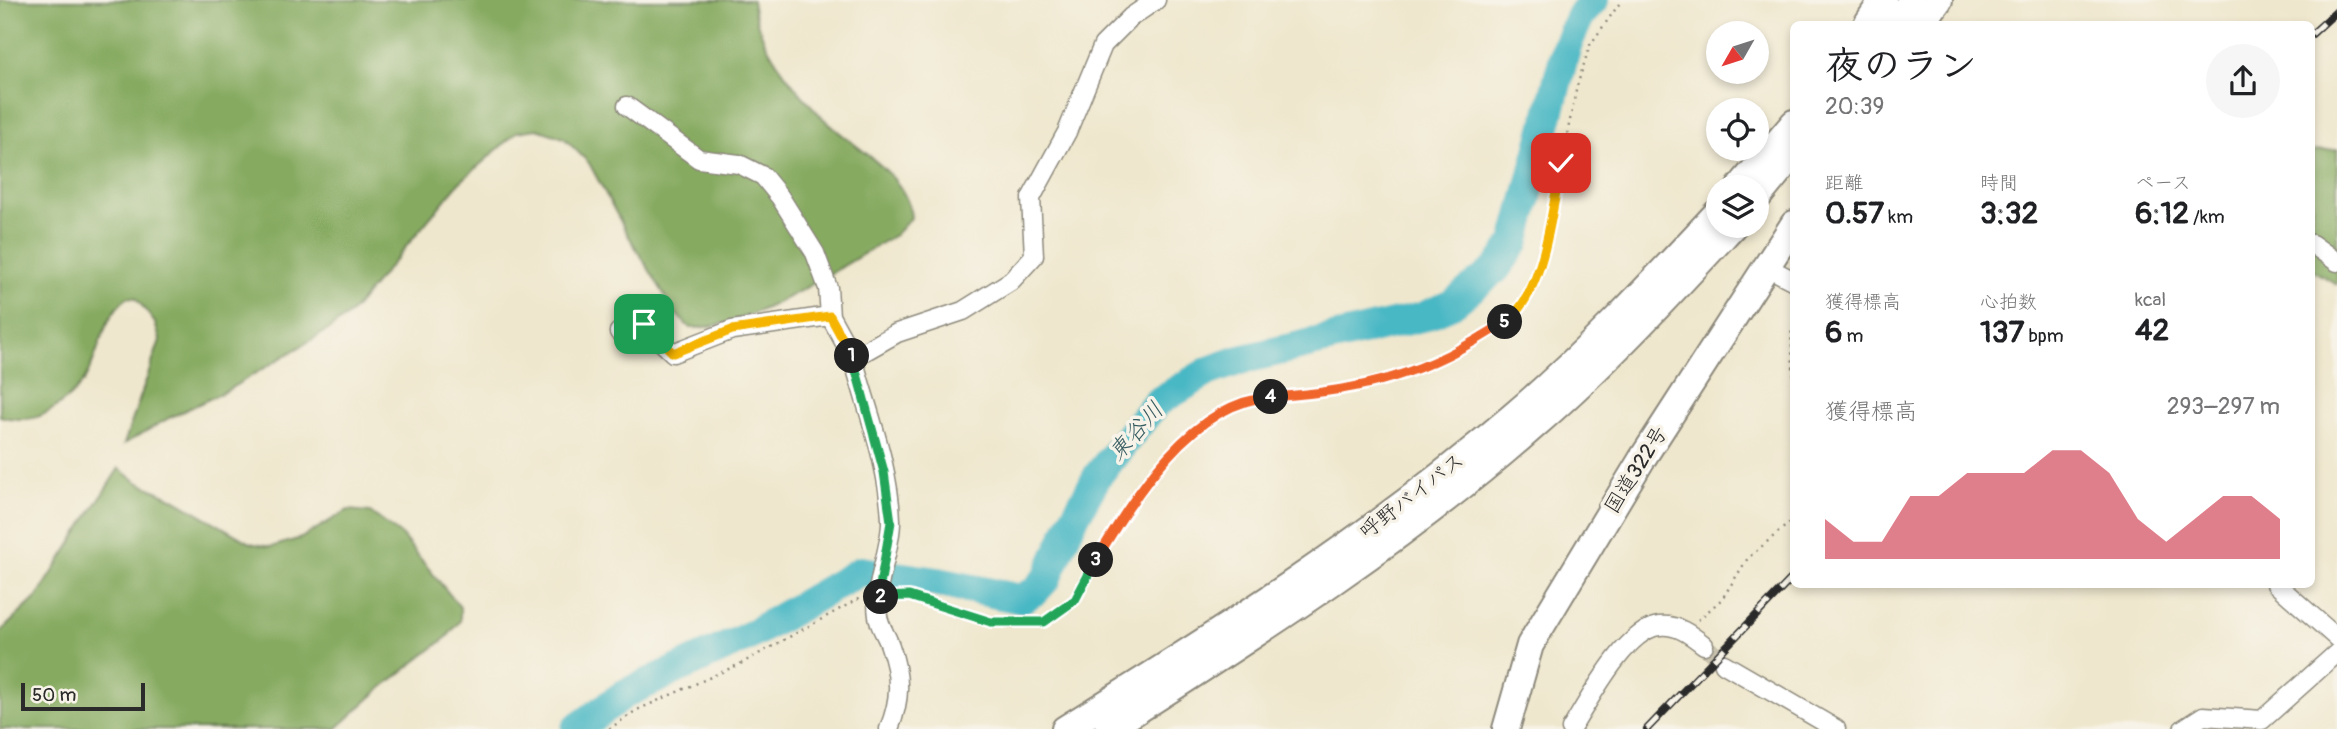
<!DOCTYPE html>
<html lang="ja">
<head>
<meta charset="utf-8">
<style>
	body { margin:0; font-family:Pangolin,"Klee One",sans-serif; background:#f6f6f6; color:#202124; height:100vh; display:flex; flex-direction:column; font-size:26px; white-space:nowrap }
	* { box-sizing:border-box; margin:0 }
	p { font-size:23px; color:#757577 }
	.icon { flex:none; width:38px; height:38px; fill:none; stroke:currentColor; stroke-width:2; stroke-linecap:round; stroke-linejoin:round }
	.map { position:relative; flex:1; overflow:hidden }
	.panel { position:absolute; left:1790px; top:21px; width:525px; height:567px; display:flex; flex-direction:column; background:#fff; border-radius:10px; box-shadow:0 4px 10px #0003 }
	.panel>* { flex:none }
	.needle { width:46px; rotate:231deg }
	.tools { position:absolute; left:1706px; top:21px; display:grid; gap:14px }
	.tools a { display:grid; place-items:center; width:63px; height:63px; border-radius:50%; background:#fff; box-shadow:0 4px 10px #0003; font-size:35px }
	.scale { position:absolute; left:21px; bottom:18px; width:124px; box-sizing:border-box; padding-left:7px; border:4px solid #2b2b2b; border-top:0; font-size:19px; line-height:24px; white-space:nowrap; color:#2b2b2b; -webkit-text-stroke:5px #f7f3e8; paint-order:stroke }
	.pin { position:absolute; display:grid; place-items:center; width:60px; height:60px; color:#fff; margin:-30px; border-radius:14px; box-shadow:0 4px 10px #0006 }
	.km { position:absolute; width:35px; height:35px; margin:-18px; border-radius:50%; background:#222; color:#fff; font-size:19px; line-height:35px; text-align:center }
	.round { display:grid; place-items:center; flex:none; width:74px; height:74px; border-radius:37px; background:#f6f6f6 }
	.overview { display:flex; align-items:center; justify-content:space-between; height:119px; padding:0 35px }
	h1 { font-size:38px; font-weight:800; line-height:52px }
	.figures { display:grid; grid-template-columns:repeat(3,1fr); gap:10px; height:119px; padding:7px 35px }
	.figures div { display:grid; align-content:center }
	.figures b { font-size:30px; font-weight:800 }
	.figures small { font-size:19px; font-weight:400 }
	.figures p { font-size:19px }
	.chart { height:196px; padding:14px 35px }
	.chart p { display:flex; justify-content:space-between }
	.chart svg { width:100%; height:126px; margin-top:7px; fill:#d1495b; opacity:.7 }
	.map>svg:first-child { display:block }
	.forest { fill:#86aa60; stroke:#586a46; stroke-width:2 }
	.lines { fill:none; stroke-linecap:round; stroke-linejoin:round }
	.river { stroke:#4ab8c5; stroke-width:30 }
	.minor-tunnel { stroke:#c8c1ad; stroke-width:18; stroke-dasharray:18 9; stroke-linecap:butt }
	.minor-casing { stroke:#8d897c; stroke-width:21 }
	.highway-casing { stroke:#8d897c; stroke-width:30 }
	.path { stroke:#8d897c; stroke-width:2.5; stroke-dasharray:2 5; stroke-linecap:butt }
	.minor { stroke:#fff; stroke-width:18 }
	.highway { stroke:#fff; stroke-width:26 }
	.rail-casing { stroke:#2b2b2b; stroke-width:8 }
	.rail { stroke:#f7f3e8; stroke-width:5; stroke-dasharray:16; stroke-linecap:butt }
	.split-1-casing { stroke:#fff; stroke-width:14 }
	.split-2-casing { stroke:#fff; stroke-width:14 }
	.split-3-casing { stroke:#fff; stroke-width:14 }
	.split-4-casing { stroke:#fff; stroke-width:14 }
	.split-5-casing { stroke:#fff; stroke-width:14 }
	.split-6-casing { stroke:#fff; stroke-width:14 }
	.split-1 { stroke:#f5b400; stroke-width:9 }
	.split-2 { stroke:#22a559; stroke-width:9 }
	.split-3 { stroke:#22a559; stroke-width:9 }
	.split-4 { stroke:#f0652b; stroke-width:9 }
	.split-5 { stroke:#f0652b; stroke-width:9 }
	.split-6 { stroke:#f5b400; stroke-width:9 }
	.labels { text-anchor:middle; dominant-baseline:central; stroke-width:7; stroke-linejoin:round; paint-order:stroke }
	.street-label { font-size:21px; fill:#2b2b2b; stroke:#f7f3e8 }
	.water-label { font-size:23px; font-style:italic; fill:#365c61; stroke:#f7f3e8 }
</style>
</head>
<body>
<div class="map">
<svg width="2337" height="729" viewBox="0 0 2337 729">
	<rect width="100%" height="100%" fill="#f7f3e8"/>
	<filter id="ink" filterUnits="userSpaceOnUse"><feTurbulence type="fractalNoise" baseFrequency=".0143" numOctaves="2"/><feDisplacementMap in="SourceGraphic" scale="14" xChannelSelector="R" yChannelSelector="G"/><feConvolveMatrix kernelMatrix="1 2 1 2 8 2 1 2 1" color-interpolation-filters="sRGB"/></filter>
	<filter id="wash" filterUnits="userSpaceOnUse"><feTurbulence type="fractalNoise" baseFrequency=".00686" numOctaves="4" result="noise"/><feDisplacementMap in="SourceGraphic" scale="28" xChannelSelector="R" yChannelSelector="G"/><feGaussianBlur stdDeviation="1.57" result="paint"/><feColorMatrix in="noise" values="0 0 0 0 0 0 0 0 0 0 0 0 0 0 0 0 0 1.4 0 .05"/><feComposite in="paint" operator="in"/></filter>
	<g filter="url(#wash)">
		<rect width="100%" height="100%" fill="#efe7cd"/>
		<g class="forest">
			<path d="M 0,0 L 752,0 C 757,44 792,86 822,117 C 852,148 908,172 911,218 L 895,235 C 841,266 752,329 690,328 L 676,314 L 628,235 L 589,163 L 564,138 L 537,129 L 517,132 L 458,184 L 351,313 L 328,330 L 226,391 L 169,418 L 124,444 L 160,340 L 155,323 L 136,298 L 128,297 C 101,318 101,351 85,379 C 77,393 49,415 33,418 C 23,420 9,419 0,416 Z"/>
			<polygon points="2337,149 2337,284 2312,270 2312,151"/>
			<polygon points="119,468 137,482 174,499 250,543 271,547 301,538 348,510 370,512 402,536 460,607 460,621 447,637 379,690 336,729 0,729 0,632 37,597"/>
		</g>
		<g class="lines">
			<polyline class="river" points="576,729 626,693 747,637 861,571 938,582 1021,599 1035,591 1047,578 1072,522 1098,475 1156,403 1209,371 1240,360 1422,317 1452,304 1496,269 1515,243 1567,45 1580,16 1594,0"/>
		</g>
	</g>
	<g filter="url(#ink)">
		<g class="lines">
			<polyline class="minor-tunnel" points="1704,645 1724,664"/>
			<g class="minor-casing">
				<g id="minor">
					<polyline points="627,106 699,159 739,164 763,176 780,197 815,253 828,288 830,316 853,358"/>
					<polyline points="2312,244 2337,262"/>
					<polyline points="1767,267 1794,281"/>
					<polyline points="619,332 644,325 673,353 732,330 830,316"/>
					<polyline points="2276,584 2337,638"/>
					<polyline points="1724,664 1836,729"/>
					<path d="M 889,729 C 901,699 901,677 890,646 C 887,636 879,626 878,616 C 873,585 892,548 891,520 C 889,465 867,410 853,358 L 897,333 L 963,311 L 1011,281 L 1034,256 L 1031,198 L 1067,132 L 1103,45 L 1131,17 L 1156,0"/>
					<path d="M 1571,729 C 1588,702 1625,630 1659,626 C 1677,624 1690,634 1704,645"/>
					<polyline points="2183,729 2203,716 2262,720 2337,653"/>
				</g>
			</g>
			<g class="highway-casing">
				<g id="highway">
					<polyline points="1867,24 1883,0"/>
					<polyline points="1895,24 1912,0"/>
					<polyline points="1921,24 1939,0"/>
					<polyline points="1740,187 1794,123"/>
					<polyline points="1757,198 1794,153"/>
					<path d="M 1065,729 C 1220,633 1373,536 1512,417 C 1586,354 1652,283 1718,212"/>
					<path d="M 1108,729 C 1255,635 1404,541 1535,425 C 1606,364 1669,295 1733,226"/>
					<polyline points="1506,729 1530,645 1642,459 1794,224"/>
				</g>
			</g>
			<g class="path">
				<polyline points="1794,325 1791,334 1794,381"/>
				<polyline points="895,596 909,596 991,622 1044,622 1075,600 1125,512 1188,435 1217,412 1249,399 1366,387 1428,366 1473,343 1518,313 1532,288 1545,241 1577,86 1590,45 1622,0"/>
				<polyline points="1698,620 1722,599 1748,558 1794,519"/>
				<polyline points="609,729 637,710 742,663 860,598"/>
			</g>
			<use href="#minor" class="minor"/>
			<use href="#highway" class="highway"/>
			<g class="rail-casing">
				<g id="rail">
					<polyline points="2312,34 2337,11"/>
					<polyline points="1647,729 1794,576"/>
				</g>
			</g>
			<use href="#rail" class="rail"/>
		</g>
	</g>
	<g class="lines" filter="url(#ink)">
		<g class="split-1-casing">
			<polyline id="split-1" points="644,324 673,353 732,330 830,316 852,356"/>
		</g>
		<g class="split-2-casing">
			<polyline id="split-2" points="852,356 884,472 891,522 878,597 881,597"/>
		</g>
		<g class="split-3-casing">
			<polyline id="split-3" points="881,597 909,596 991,622 1044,622 1075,600 1096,560"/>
		</g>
		<g class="split-4-casing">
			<path id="split-4" d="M 1096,560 C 1134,497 1191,402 1271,397"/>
		</g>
		<g class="split-5-casing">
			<path id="split-5" d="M 1271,397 C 1365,391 1427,374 1505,322"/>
		</g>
		<g class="split-6-casing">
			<path id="split-6" d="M 1505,322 C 1545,295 1552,208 1561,163"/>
		</g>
		<use href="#split-1" class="split-1"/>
		<use href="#split-2" class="split-2"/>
		<use href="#split-3" class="split-3"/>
		<use href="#split-4" class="split-4"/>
		<use href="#split-5" class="split-5"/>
		<use href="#split-6" class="split-6"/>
	</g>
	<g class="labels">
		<g class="street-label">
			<text transform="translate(1636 470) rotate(-58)">国道322号</text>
			<text transform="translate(1412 496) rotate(-38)">呼野バイパス</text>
		</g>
		<g class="water-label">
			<text transform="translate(1136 431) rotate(-48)">東谷川</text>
		</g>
	</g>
</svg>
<div class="tools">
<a><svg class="needle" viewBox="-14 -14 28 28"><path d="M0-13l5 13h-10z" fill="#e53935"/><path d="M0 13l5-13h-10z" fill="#757577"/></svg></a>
<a><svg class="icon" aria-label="locate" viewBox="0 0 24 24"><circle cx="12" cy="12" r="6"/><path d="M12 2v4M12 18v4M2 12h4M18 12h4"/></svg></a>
<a><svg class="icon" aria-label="layers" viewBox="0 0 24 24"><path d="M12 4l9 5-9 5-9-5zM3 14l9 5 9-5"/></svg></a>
</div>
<div class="scale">50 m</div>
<div class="pin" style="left:644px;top:324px;background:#1e9e55"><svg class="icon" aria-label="arrive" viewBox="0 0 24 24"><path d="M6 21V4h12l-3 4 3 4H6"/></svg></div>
<div class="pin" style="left:1561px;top:163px;background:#d93025"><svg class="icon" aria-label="check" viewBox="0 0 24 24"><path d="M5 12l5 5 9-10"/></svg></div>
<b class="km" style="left:852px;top:356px">1</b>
<b class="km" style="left:881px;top:597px">2</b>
<b class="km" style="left:1096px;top:560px">3</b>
<b class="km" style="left:1271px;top:397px">4</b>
<b class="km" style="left:1505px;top:322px">5</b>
<section class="panel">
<div class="overview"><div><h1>夜のラン</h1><p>20:39</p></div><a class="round"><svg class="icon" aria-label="share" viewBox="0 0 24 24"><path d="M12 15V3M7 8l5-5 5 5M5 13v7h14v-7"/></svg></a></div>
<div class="figures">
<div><p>距離</p><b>0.57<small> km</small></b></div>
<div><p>時間</p><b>3:32</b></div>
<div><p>ペース</p><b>6:12<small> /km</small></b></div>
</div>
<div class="figures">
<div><p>獲得標高</p><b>6<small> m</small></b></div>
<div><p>心拍数</p><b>137<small> bpm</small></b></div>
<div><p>kcal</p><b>42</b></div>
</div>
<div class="chart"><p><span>獲得標高</span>293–297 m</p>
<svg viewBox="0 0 160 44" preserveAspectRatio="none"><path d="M0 44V30L10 38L20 38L30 22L40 22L50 14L60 14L70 14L80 6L90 6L100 14L110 30L120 38L130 30L140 22L150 22L160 30V44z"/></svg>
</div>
</section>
</div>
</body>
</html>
